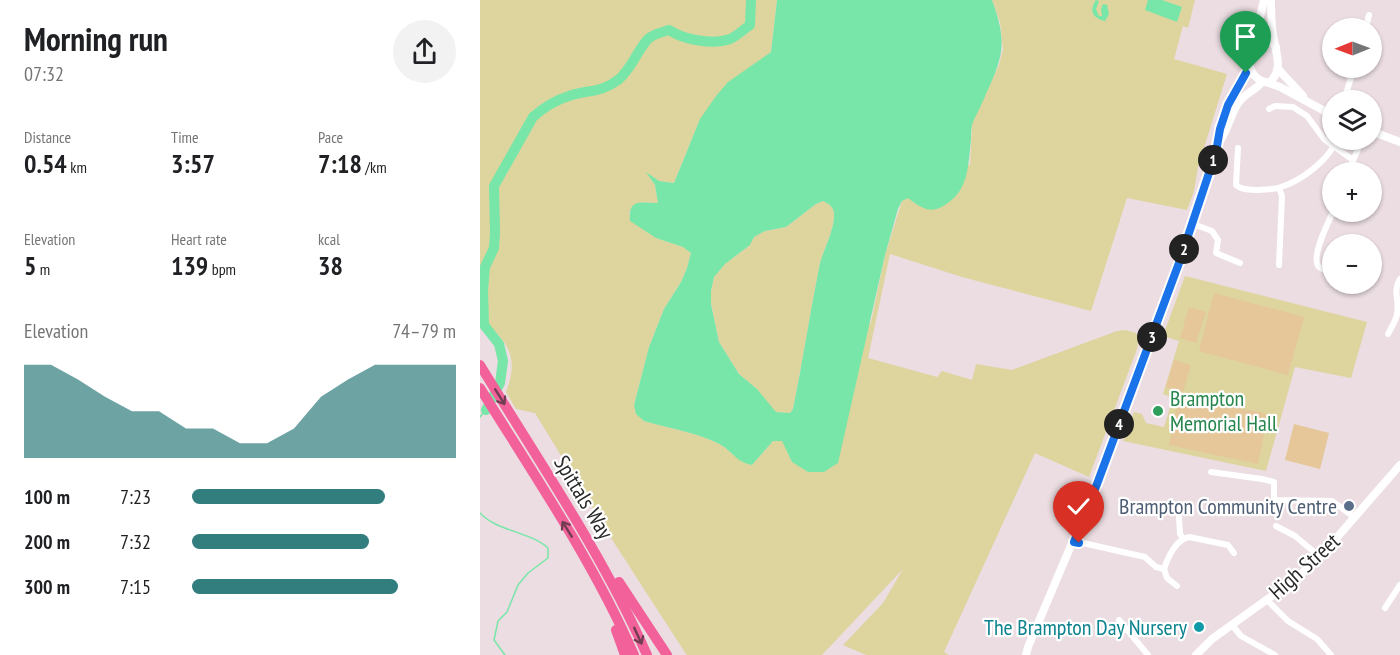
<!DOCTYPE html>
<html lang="en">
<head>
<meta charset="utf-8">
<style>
	body { margin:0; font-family:"PT Sans Narrow",sans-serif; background:#f2f2f2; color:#202124; height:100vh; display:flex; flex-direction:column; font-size:22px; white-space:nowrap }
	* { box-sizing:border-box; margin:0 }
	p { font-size:20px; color:#757577 }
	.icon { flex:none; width:33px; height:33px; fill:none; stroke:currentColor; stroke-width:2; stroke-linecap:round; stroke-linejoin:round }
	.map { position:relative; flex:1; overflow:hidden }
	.details { display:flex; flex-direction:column; background:#fff; width:480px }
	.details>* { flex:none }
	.needle { width:39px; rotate:269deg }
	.buttons { position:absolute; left:842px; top:18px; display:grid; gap:12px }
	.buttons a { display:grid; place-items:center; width:60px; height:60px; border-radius:50%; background:#fff; box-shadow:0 2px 4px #0004; font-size:30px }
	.pin { position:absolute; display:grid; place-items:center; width:51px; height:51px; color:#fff; margin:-62px -26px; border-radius:50% 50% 50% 0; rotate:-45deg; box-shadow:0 0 6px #0007 }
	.pin .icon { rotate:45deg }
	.km { position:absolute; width:30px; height:30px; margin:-15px; border-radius:50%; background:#222; color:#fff; font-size:16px; line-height:30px; text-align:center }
	.round { display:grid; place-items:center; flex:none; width:63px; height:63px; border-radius:32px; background:#f2f2f2 }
	.headline { display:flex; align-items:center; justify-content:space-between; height:102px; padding:0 24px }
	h1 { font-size:33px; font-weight:700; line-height:45px }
	.figures { display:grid; grid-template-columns:repeat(3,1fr); gap:9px; height:102px; padding:6px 24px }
	.figures div { display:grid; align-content:center }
	.figures b { font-size:26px; font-weight:700 }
	.figures small { font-size:16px; font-weight:400 }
	.figures p { font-size:16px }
	.chart { height:168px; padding:12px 24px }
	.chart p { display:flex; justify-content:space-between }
	.chart svg { width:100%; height:108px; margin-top:6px; fill:#327d7e; opacity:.7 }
	ul { padding:0 24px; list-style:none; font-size:20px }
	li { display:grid; grid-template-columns:96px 72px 1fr; align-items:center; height:45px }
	li i { height:15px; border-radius:8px; background:#327d7e }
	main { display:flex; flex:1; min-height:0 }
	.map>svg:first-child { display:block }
	.green { fill:#ded49e }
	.pitch { fill:#e5c79a }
	.water { fill:#78e6a9; fill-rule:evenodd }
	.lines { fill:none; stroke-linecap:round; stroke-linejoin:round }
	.stream { stroke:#78e6a9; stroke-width:1.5 }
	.river { stroke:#78e6a9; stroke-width:10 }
	.street { stroke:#fff; stroke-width:6 }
	.secondary { stroke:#fff; stroke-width:8 }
	.highway { stroke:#f3619a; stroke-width:10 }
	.oneway { stroke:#703d51 }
	.route-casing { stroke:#fff; stroke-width:12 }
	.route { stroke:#1a73e8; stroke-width:8 }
	.leisure-dot { fill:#2e9e5b; stroke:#fff; stroke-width:2 }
	.service-dot { fill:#5c6f8a; stroke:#fff; stroke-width:2 }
	.culture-dot { fill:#0f9aa8; stroke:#fff; stroke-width:2 }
	.labels { text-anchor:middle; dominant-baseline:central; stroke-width:4.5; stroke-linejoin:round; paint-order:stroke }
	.leisure-label { font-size:22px; fill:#27864d; stroke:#fff; text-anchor:start }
	.street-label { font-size:22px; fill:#2a2a2a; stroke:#fff }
	.service-label { font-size:22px; fill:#4e5e75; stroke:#fff; text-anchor:end }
	.culture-label { font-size:22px; fill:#0d838f; stroke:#fff; text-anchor:end }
</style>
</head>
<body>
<main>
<section class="details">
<div class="headline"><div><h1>Morning run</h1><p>07:32</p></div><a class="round"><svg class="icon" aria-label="share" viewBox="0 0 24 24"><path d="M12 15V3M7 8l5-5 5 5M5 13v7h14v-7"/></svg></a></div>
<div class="figures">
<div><p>Distance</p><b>0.54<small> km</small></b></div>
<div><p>Time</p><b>3:57</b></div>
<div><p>Pace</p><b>7:18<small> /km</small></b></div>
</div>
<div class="figures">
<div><p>Elevation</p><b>5<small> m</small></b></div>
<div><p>Heart rate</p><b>139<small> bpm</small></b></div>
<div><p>kcal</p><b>38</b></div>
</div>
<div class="chart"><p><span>Elevation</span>74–79 m</p>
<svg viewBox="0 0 160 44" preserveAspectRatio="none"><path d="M0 44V6L10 6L20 12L30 19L40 25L50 25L60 32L70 32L80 38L90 38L100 32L110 19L120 12L130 6L140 6L150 6L160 6V44z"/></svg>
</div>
<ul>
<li><b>100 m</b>7:23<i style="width:73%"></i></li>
<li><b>200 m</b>7:32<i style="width:67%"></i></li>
<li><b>300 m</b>7:15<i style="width:78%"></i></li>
</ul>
</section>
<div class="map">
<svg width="920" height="655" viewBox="0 0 920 655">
	<rect width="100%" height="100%" fill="#ebdde1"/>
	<g class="green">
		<path d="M 0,0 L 297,0 L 291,52 L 220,119 L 194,183 L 179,181 L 168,174 L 175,185 L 178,203 C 165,203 154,199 149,214 L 176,238 L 204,247 L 211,253 L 207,268 L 201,282 L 184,309 L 169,347 L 154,405 L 164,421 C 187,428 220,433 241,445 C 252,452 258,462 272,465 L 293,441 L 303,441 L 312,462 L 391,322 L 405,255 L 422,201 L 428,197 L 434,203 L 490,164 L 492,123 L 519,65 L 523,49 L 520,22 L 512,0 L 715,0 L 708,28 L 703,26 L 694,59 L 747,74 L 718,167 L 714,191 L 707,210 L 647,198 L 611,311 L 482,277 L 410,254 L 388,358 L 457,377 L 462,371 L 492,380 L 496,364 L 532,370 L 637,331 L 646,330 L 656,333 L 659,339 L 657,349 L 609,477 L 555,453 L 464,652 L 469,655 L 386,655 L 363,645 L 403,603 L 423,569 L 342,655 L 207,655 L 204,651 L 131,538 L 55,413 L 36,409 L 26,392 C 38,361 31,345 7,324 L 0,327 Z"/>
		<path d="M 343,201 C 349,204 354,207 354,214 C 355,228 344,249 340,263 C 330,312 323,361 313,409 L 310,413 L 295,412 L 277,389 L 259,374 L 239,342 L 231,304 L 231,291 L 234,277 L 245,264 L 269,246 L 274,237 L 285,231 L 306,227 L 336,204 Z"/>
		<polygon points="705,276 887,322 871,378 815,367 786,471 643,441 654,412 662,414 666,423 684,427 693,398 683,394 699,341 683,336"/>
	</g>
	<g class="pitch">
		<polygon points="734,293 824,317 808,375 719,351"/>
		<polygon points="709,307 726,312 716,343 700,338"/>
		<polygon points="694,360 711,365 703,392 686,387"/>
		<polygon points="699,396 788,414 778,464 689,445"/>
		<polygon points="814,424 849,433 840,469 805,460"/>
	</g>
	<g class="water">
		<path d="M 297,0 L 512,0 C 529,46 522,58 503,101 C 500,108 496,115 493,122 C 491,127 491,134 491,140 C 488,166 489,190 465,205 C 451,215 439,207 428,198 L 422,201 L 418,209 L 405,255 L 358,463 L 344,472 L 328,472 L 312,462 L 302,441 L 293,441 L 272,465 C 256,462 253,452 241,445 C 220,433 187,428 164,421 L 156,414 L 154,405 L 169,347 L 184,309 L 201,282 L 207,268 L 211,253 L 203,247 L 176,238 L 150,221 C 148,198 161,203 178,203 L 175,185 L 166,172 L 179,181 L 194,183 L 220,119 L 236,96 L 248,82 L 291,52 ZM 343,201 C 349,204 354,207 354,214 C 355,228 344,249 340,263 C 330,312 323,360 313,409 L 310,413 L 296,412 L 277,389 L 259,374 L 239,342 L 231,304 L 231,291 L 234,277 L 245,264 L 270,245 L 274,237 L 285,231 L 306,227 L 336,204 Z"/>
		<path d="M 616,0 L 619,1 L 616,9 L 619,16 L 622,16 L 621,9 L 623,4 L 627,5 L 629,14 L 625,21 C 612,18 609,10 616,0 Z"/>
		<polygon points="668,0 682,0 702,7 697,22 665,10"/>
	</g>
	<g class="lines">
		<g class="stream">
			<polyline points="0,417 6,410"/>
			<path d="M 0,513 C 18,532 49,531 68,548 L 68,558 L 48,573 L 38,585 L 27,612 L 18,621 L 14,640 L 25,655"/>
		</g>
		<path class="river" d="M 6,410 L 20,383 L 23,361 L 19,344 L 4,325 L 3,290 L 5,267 L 14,248 L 15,232 L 14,186 L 53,117 C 63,108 76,100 89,96 C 108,89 119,94 138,80 C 152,69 156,52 168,39 C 173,34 183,32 189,30 C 204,40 233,45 250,39 C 257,36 264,29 270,25 L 271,0"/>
		<g class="street">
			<polyline points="886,28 889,15"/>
			<polyline points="891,50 894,51"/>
			<polyline points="864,100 874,68"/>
			<polyline points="789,109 795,106 813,107 827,116 844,139 873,160"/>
			<path d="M 758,148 L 756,185 C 761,190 770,190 778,190 C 785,189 794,190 801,187 C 823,180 848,160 857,140"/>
			<polyline points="868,172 882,140"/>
			<polyline points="713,224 732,231 738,240 736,253 760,263"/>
			<polyline points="799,265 802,196 799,188"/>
			<path d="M 852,273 C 848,271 842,270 839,267 C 830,258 848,223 853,212"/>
			<path d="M 908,334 C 911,328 916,321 917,314 C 920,300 912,292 920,279"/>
			<polyline points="731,472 782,479 794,482 794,500 852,501 874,517"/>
			<polyline points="699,517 700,534 703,538"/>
			<polyline points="796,526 815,536 840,557"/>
			<path d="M 594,541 L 665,557 L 676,567 L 684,569 C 688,557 696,540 709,537 L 748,545 L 754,553"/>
			<polyline points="684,569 687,578 697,586"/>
			<polyline points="787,600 808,621 837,639 851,655"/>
			<polyline points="905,608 920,585"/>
			<polyline points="639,620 668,655"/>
			<polyline points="752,625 761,636 795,655"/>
		</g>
		<g class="secondary">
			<path d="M 791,0 C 791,11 791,23 793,34 C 795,52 805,69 789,83 C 752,77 775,22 796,47"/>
			<polyline points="773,47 784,0"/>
			<polyline points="798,69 823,96"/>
			<polyline points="789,83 800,87 852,115"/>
			<polyline points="891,131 920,142"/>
			<path d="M 740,141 C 748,129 750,117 757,105 C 763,94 775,91 782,82"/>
			<polyline points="546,655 548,647 617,484 709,237 736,152 740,129 748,105 766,73 769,62"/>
			<polyline points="716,655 732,639 817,578 840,557 920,465"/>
		</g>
		<g class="highway">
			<path d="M 0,365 C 58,460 122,553 167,655"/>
			<path d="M 0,388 C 54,475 113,561 154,655"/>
			<polyline points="139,582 187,655"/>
			<polyline points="136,630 145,655"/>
		</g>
	</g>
	<defs><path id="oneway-shaft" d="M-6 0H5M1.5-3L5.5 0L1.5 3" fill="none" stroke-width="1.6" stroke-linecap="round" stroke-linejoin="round" transform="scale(1.5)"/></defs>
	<g class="oneway">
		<use href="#oneway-shaft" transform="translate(20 397) rotate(58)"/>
		<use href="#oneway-shaft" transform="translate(87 529) rotate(-122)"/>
		<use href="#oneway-shaft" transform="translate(158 636) rotate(65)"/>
	</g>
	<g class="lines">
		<g class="route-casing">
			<polyline id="route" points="599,543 594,542 617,484 699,263 736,152 740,129 748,105 766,73"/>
		</g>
		<use href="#route" class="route"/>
	</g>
	<circle class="leisure-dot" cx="678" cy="411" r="6"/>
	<circle class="service-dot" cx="869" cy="506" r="6"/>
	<circle class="culture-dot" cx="719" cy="627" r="6"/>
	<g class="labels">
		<g class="leisure-label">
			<text x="690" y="398">Brampton<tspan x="690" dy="25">Memorial Hall</tspan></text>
		</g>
		<g class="street-label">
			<text transform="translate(104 497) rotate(59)">Spittals Way</text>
			<text transform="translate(824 566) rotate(-42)">High Street</text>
		</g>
		<g class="service-label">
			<text x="857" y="506">Brampton Community Centre</text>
		</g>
		<g class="culture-label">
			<text x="707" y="627">The Brampton Day Nursery</text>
		</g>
	</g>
</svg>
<div class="buttons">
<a><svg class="needle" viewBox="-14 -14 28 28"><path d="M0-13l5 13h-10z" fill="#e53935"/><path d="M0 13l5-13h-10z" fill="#757577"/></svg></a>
<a><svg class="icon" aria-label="layers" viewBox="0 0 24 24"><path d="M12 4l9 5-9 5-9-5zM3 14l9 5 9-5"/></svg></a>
<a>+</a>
<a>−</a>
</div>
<div class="pin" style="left:766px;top:73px;background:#1e9e55"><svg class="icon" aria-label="arrive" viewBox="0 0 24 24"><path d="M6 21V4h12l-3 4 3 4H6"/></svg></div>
<div class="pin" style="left:599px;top:543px;background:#d93025"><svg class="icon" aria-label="check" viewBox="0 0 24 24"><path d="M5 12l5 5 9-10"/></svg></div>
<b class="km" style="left:733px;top:160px">1</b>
<b class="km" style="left:704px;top:249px">2</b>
<b class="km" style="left:672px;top:337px">3</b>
<b class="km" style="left:639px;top:424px">4</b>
</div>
</main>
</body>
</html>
